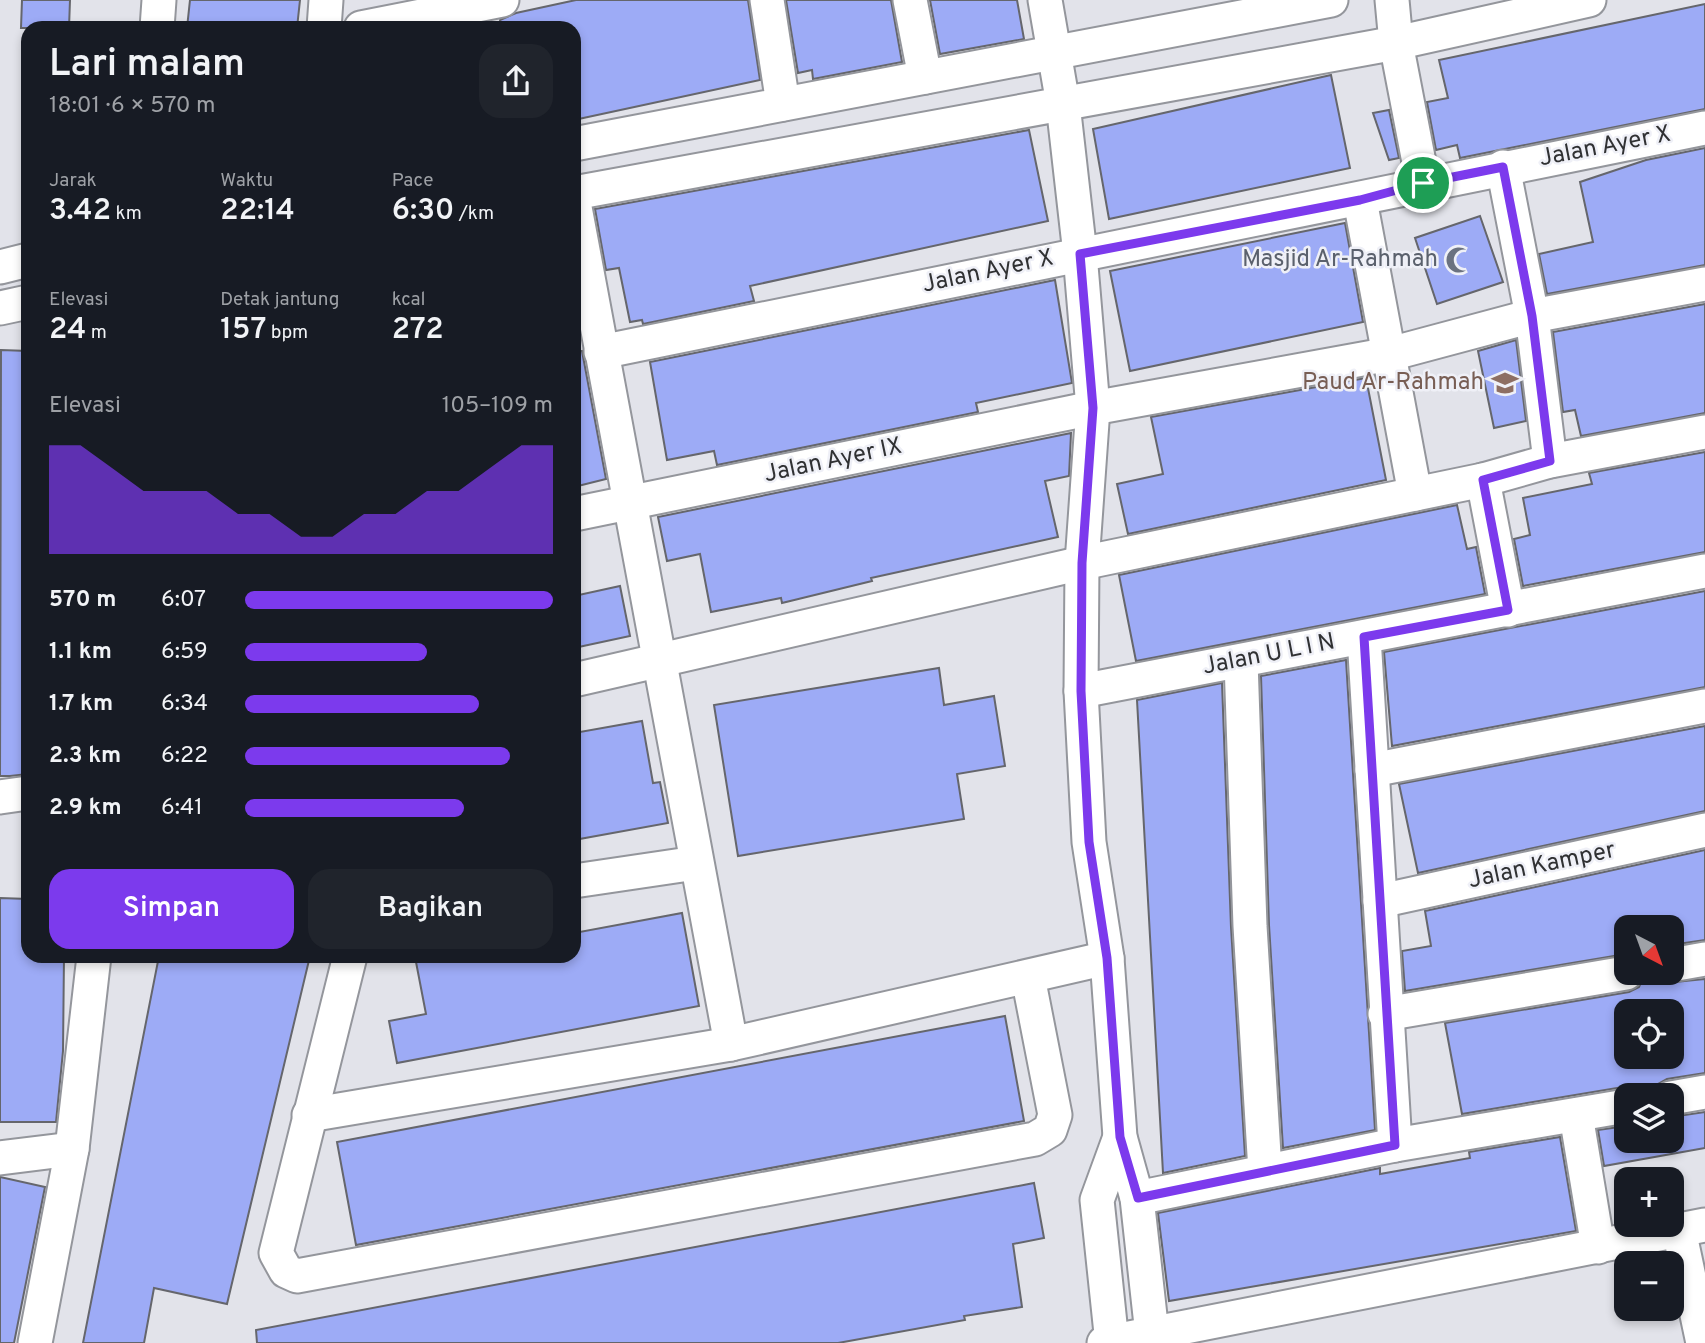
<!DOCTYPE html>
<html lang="id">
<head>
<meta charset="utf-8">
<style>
	body { margin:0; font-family:Overpass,sans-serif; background:#20242c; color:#f1f3f6; height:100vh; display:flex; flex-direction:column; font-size:26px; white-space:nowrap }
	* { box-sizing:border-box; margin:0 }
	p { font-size:23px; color:#9ea1a6 }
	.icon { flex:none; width:38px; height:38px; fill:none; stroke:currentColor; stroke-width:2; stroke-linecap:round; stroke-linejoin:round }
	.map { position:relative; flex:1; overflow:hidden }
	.panel { position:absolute; left:21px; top:21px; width:560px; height:942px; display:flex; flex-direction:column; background:#171b24; border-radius:21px; box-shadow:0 4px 10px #0003 }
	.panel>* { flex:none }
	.needle { width:46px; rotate:139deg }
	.buttons { position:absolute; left:1614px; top:915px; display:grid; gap:14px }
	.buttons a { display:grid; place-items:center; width:70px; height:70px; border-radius:14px; background:#171b24; box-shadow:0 4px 10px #0003; font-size:35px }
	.pin { position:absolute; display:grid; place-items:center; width:60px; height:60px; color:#fff; margin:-30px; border:4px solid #fff; border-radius:50%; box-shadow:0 2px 7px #0007 }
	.round { display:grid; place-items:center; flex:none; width:74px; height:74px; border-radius:21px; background:#20242c }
	.head { display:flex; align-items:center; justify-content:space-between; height:119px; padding:0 28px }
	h1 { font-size:38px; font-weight:600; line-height:52px }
	.stats { display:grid; grid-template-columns:repeat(3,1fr); gap:10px; height:119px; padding:7px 28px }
	.stats div { display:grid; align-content:center }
	.stats b { font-size:30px; font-weight:600 }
	.stats small { font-size:19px; font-weight:400 }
	.stats p { font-size:19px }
	.chart { height:196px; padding:14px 28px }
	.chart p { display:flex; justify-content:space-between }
	.chart svg { width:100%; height:126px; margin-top:7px; fill:#7c3aed; opacity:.7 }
	.primary-button { display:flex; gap:14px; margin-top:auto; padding:14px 28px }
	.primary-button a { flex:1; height:80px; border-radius:21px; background:#7c3aed; color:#fff; font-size:28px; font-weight:600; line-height:80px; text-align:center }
	.primary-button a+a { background:#20242c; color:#f1f3f6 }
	ul { padding:0 28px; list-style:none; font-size:23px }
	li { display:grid; grid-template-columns:112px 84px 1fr; align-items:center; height:52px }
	li i { height:18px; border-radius:9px; background:#7c3aed }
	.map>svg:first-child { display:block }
	.building { fill:#9dabf6; stroke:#65666c; stroke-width:2; fill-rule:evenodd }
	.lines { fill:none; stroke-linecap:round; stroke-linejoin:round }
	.street-casing { stroke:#94969c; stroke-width:37 }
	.street { stroke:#fff; stroke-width:33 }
	.route-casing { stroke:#fff; stroke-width:14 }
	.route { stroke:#7c3aed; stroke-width:9 }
	.labels { text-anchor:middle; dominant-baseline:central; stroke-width:5; stroke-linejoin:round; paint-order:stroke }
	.street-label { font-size:24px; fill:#303133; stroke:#eff0f7 }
	.worship-label { font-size:24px; fill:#5b616d; stroke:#eff0f7; text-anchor:end }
	.education-label { font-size:24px; fill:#785e54; stroke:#eff0f7; text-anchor:end }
</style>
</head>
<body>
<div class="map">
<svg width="1705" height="1343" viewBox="0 0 1705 1343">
	<rect width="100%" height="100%" fill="#e2e3ea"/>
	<g class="building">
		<polygon points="22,0 70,0 69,28 21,28"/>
		<polygon points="190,0 300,0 297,28 187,28"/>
		<polygon points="576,0 748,0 760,80 574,120 574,28 501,28 500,20 516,13"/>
		<polygon points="786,0 891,0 902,62 813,79 812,70 798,73"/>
		<polygon points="930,0 1017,0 1024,39 940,54"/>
		<polygon points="1705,4 1705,109 1460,158 1457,145 1436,150 1427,102 1448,98 1439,60"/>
		<polygon points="1331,75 1350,168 1109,219 1093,129"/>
		<polygon points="1389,110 1399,158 1389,160 1373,113"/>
		<polygon points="1029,130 1048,221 750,286 754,301 643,324 642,320 630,322 619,268 606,270 595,209"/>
		<polygon points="1705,148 1705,265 1547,294 1539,254 1593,242 1580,182 1646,160"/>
		<polygon points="1480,216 1503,282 1437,304 1415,238"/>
		<polygon points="1345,223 1363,322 1130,371 1110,271"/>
		<polygon points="1055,280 1072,383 976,403 978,412 717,465 714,451 667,460 650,362"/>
		<polygon points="1705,304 1705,413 1581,436 1575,410 1563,412 1553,332"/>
		<polygon points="1516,340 1526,421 1494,428 1478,351"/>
		<polygon points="1,350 28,351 28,774 10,776 0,776"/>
		<polygon points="574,351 582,351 606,479 574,487"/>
		<polygon points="1366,378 1386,480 1128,534 1117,484 1163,474 1151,417"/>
		<polygon points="1071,433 1069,476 1045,481 1058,537 871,578 872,581 782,603 781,598 711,612 700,554 667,561 658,517"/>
		<polygon points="1705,452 1705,552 1523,586 1514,539 1530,535 1523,498 1592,484 1589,473"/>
		<polygon points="1457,505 1467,549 1476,547 1485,594 1136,661 1119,575"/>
		<polygon points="620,586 630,636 574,648 574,596"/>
		<polygon points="1705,591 1705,687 1392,746 1384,652"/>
		<polygon points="1346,660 1375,1130 1283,1148 1269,925 1261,676"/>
		<polygon points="939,668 944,705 994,696 1005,766 957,774 964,819 738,856 714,705"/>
		<polygon points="1222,683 1231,927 1245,1156 1163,1173 1137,700"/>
		<polygon points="642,721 653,783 660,782 668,823 574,840 574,733"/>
		<polygon points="1705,726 1705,811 1418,873 1399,784"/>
		<polygon points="1705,850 1705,940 1671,945 1671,928 1626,928 1626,954 1405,991 1402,951 1431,946 1425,911"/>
		<polygon points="0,898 28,899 28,956 64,956 63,1051 56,1122 0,1122"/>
		<polygon points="682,913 699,1006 397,1063 389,1021 426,1014 416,962 454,956 574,956 574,933"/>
		<polygon points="159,956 310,956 227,1304 154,1288 144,1343 83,1343"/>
		<path d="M 1645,973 L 1654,973 L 1665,983 L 1705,979 L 1705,1073 L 1667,1079 L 1658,1084 L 1652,1096 L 1642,1096 L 1633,1088 L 1623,1087 L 1462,1114 L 1445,1023 L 1629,992 L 1639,987 ZM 1626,1012 L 1671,1012 L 1671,1057 L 1626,1057 Z"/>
		<polygon points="1005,1016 1024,1121 356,1245 337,1142"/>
		<polygon points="1705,1112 1705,1148 1604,1166 1598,1130 1626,1126 1626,1141 1671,1141 1671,1117"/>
		<polygon points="1560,1137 1576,1231 1169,1301 1158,1213 1380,1168 1380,1174 1470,1158 1469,1152"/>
		<polygon points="0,1177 45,1187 14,1343 0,1343"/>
		<polygon points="1034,1183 1044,1238 1013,1244 1022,1307 964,1316 965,1320 838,1343 257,1343 256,1330"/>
	</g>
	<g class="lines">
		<g class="street-casing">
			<g id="street">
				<polyline points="767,0 783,104"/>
				<polyline points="910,0 925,77"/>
				<polyline points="1045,0 1063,104 1080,254 1093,408 1082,563 1081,691 1089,842 1107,958 1120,1137 1137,1198 1153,1343"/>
				<polyline points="1392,0 1396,43 1423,183"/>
				<polyline points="157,28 159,0"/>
				<polyline points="324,28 326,0"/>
				<polyline points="361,28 502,0"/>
				<polyline points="574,144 1331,0"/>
				<polyline points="1503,167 1532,316 1550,461"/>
				<polyline points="574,193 1396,43 1589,0"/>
				<polyline points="1360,200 1415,494"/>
				<polyline points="574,202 731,1044"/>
				<polyline points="0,267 28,260"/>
				<polyline points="0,308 28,302"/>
				<polyline points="601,352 1705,128"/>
				<polyline points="1483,480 1508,610"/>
				<polyline points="574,514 1093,408 1390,354 1532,316 1705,284"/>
				<polyline points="1364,637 1395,1145"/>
				<polyline points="1241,661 1250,926 1265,1171"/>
				<polyline points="574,680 1082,563 1483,480 1550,461 1705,432"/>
				<polyline points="1081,691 1705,571"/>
				<polyline points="1372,770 1705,706"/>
				<polyline points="0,797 28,793"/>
				<polyline points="574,881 696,863"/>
				<polyline points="1380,901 1705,830"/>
				<polyline points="350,956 276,1253 286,1271 297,1276 1035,1139 1050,1130 1055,1115 1028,977"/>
				<polyline points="1671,965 1705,959"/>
				<polyline points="1385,1014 1626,973"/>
				<polyline points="1671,1098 1705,1092"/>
				<polyline points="309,1115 731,1044 1107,958"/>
				<polyline points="1576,1115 1598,1247"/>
				<polyline points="0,1158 72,1149"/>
				<polyline points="1137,1198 1395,1145 1626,1106"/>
				<polyline points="1679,1230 1703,1343"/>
				<polyline points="35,1343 72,1149 94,956"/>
				<polyline points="1104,1343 1705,1225"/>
				<polyline points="1112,1343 1097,1200 1120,1137"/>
			</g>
		</g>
		<use href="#street" class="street"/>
	</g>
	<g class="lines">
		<g class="route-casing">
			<polygon id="route" points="1503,167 1532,316 1550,461 1483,480 1508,610 1364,637 1395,1145 1138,1198 1120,1137 1107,958 1089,842 1081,691 1082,563 1093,408 1080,254 1360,200 1423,183"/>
		</g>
		<use href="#route" class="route"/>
	</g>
	<defs>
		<g id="mosque-bare" transform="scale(2.1)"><path d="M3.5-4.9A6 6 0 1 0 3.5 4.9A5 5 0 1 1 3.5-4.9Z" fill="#6b7280" stroke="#eff0f7" stroke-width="2.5" paint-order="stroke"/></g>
		<g id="school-bare" transform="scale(2.1)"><path d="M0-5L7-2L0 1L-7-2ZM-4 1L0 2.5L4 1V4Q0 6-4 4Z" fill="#8d6e63" stroke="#eff0f7" stroke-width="2.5" paint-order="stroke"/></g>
	</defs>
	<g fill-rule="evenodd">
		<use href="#mosque-bare" x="1459" y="260"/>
		<use href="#school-bare" x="1505" y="383"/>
	</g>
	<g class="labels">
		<g class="street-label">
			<text transform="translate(1605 147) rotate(-11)">Jalan Ayer X</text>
			<text transform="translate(988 272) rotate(-12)">Jalan Ayer X</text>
			<text transform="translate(833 461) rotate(-12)">Jalan Ayer IX</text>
			<text transform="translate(1269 655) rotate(-11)">Jalan U L I N</text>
			<text transform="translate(1542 866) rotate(-12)">Jalan Kamper</text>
		</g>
		<g class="worship-label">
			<text x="1438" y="260">Masjid Ar-Rahmah</text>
		</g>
		<g class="education-label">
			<text x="1484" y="383">Paud Ar-Rahmah</text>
		</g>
	</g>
</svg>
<div class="buttons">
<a><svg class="needle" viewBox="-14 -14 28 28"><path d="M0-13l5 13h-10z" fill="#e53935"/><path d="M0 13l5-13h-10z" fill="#9ea1a6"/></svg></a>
<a><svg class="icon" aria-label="locate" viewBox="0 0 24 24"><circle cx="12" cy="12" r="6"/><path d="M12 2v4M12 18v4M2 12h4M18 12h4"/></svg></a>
<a><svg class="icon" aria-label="layers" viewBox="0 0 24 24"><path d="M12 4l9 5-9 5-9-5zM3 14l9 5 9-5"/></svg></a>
<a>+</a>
<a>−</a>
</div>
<div class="pin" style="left:1423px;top:183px;background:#1e9e55"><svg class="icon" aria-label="arrive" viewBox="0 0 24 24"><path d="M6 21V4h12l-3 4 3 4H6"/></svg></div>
<section class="panel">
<div class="head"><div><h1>Lari malam</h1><p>18:01 · 6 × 570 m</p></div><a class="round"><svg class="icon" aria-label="share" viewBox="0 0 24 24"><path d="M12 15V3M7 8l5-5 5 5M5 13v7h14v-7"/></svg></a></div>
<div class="stats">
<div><p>Jarak</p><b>3.42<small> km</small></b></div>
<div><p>Waktu</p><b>22:14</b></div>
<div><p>Pace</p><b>6:30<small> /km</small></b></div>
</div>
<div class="stats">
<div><p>Elevasi</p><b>24<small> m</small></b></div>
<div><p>Detak jantung</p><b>157<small> bpm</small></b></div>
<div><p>kcal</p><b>272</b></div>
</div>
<div class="chart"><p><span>Elevasi</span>105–109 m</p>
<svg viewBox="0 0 160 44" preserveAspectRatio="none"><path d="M0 44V6L10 6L20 14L30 22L40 22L50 22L60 30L70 30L80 38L90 38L100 30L110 30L120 22L130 22L140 14L150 6L160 6V44z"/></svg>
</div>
<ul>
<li><b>570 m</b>6:07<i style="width:100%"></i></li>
<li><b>1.1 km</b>6:59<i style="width:59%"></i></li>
<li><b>1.7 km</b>6:34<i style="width:76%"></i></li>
<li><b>2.3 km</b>6:22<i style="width:86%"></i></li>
<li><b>2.9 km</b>6:41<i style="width:71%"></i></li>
</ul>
<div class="primary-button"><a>Simpan</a><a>Bagikan</a></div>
</section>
</div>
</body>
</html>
